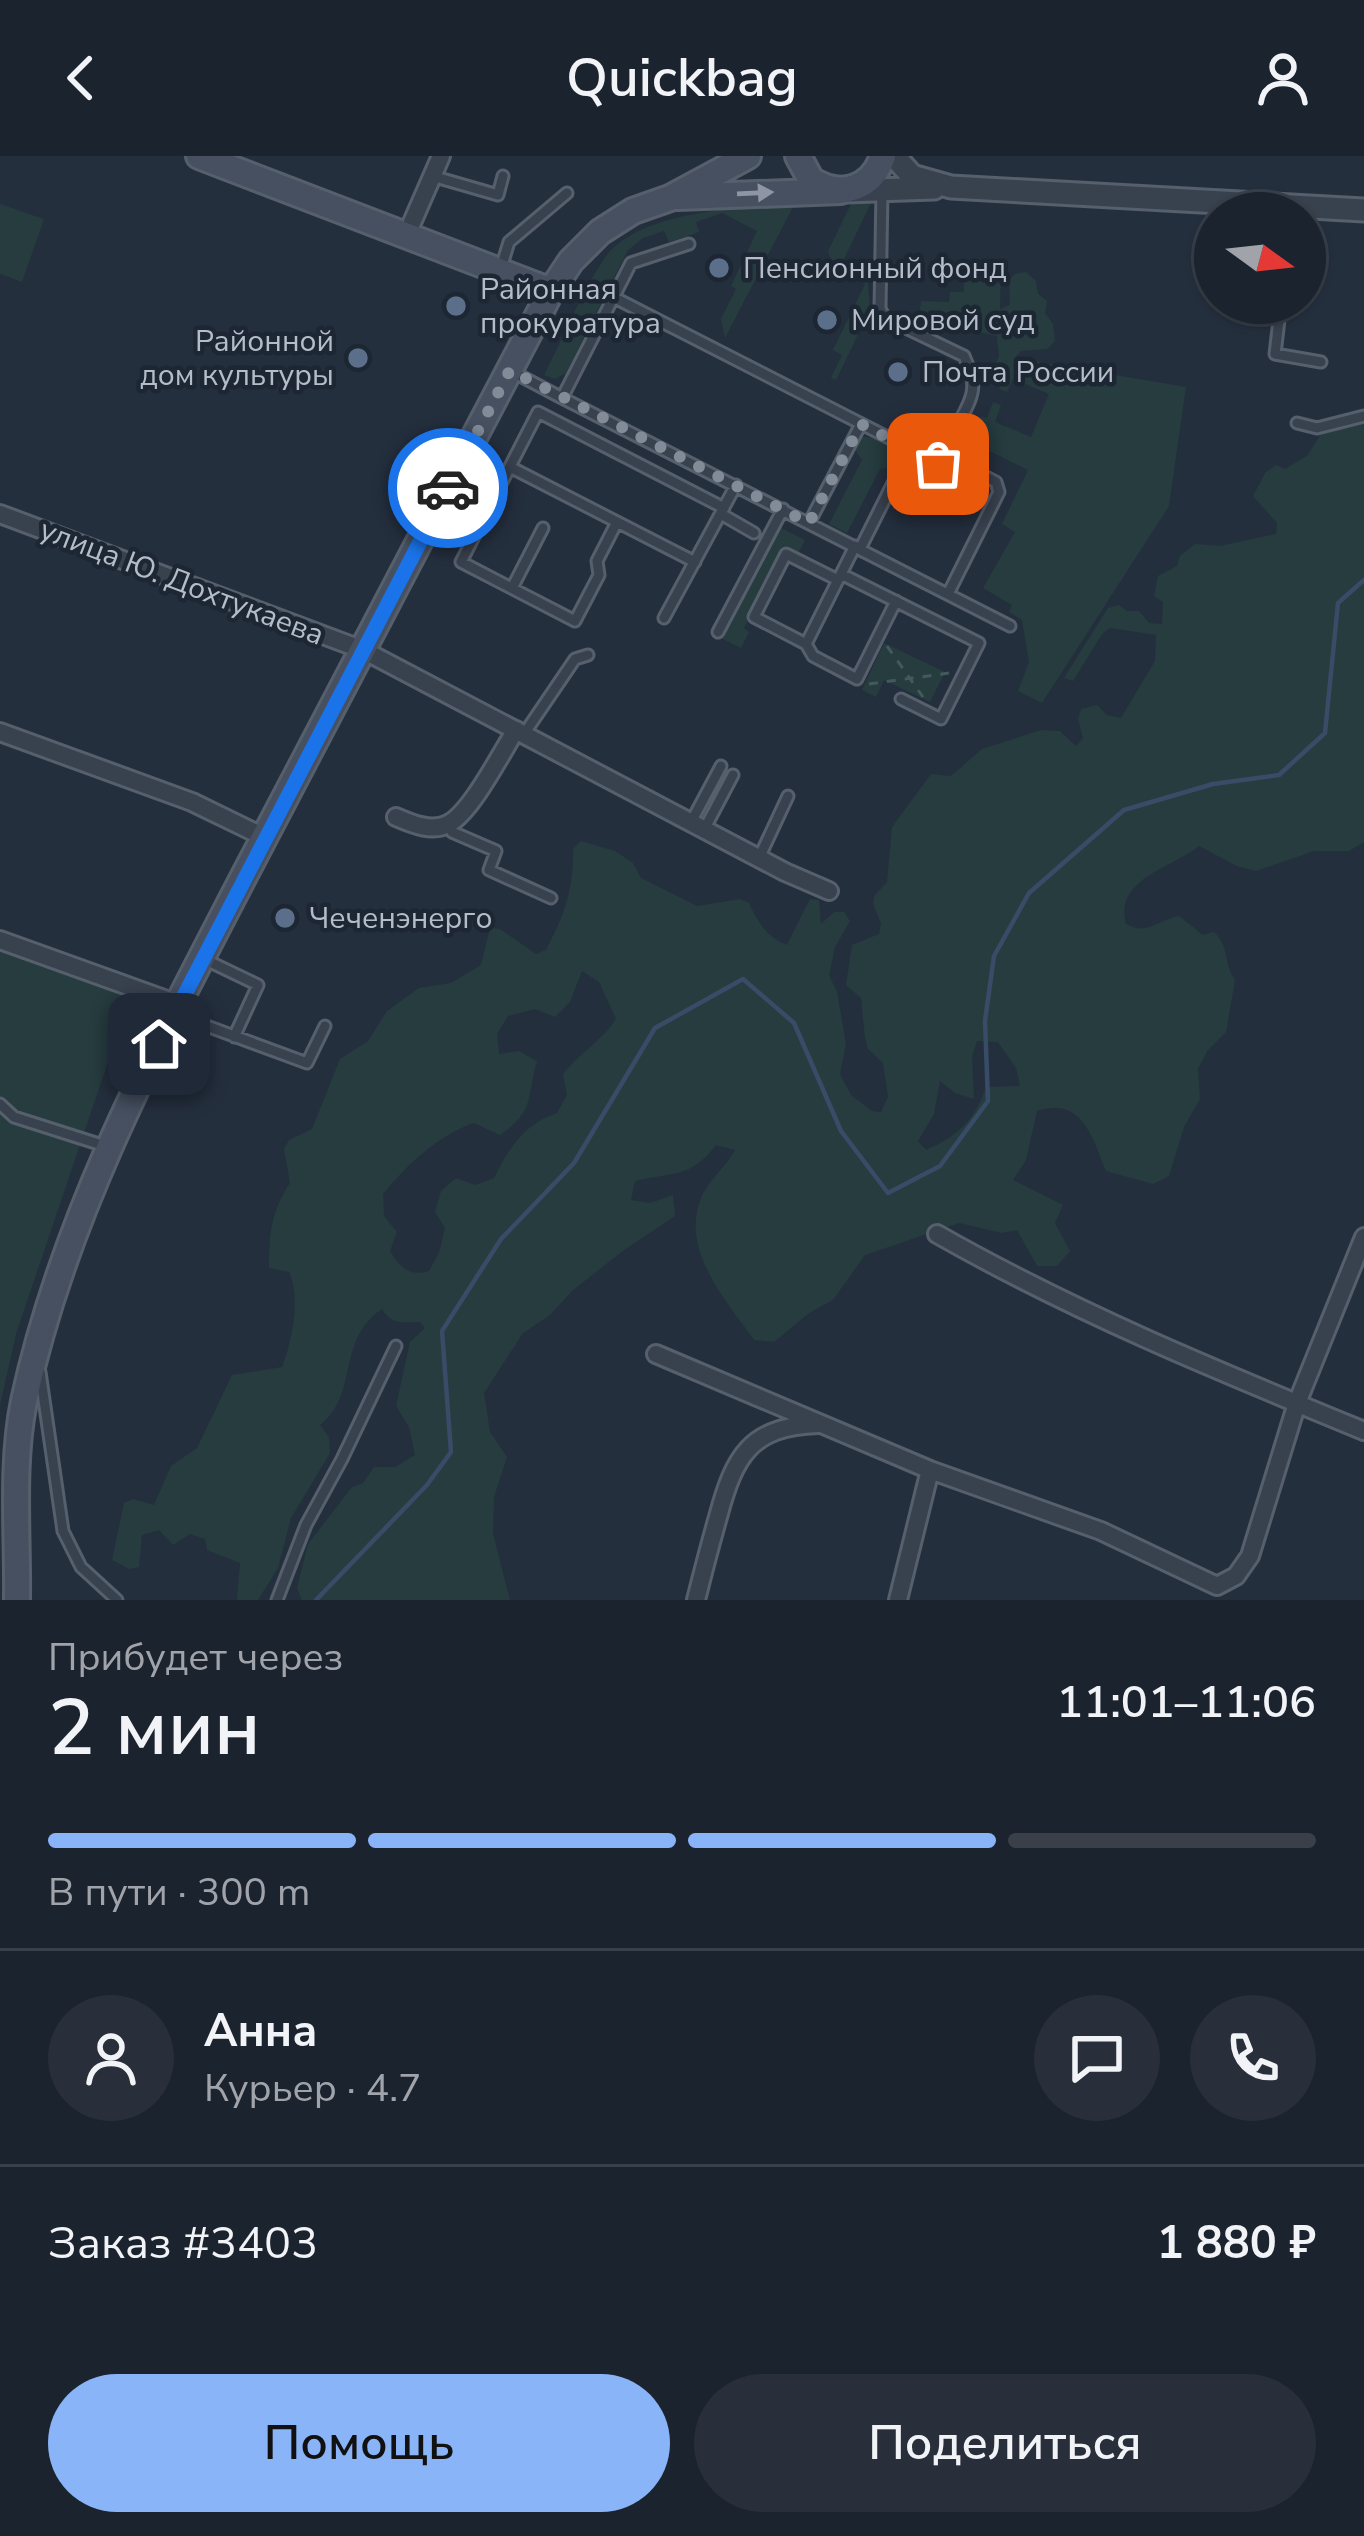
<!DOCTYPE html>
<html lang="ru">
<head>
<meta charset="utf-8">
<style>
	:root { --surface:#1b232e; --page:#282f3a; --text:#f1f3f6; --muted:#a0a4aa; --line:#39404a; --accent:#8ab4f8 }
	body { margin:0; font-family:"Nunito Sans",sans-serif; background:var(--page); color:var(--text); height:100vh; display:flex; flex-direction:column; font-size:45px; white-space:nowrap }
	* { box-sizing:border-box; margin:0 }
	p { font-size:39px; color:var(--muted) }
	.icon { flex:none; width:66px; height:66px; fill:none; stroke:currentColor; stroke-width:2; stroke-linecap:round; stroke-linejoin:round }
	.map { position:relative; height:1444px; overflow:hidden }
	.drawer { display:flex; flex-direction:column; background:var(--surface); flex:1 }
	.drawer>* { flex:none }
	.needle { width:78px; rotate:105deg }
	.tools { position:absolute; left:1194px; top:36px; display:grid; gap:24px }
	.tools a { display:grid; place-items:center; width:132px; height:132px; border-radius:50%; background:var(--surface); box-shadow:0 3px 9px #0004,0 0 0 3px var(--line); font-size:60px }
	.pin { position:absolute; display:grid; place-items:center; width:102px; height:102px; color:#fff; margin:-51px; border-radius:24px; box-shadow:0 6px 18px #0006 }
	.courier { position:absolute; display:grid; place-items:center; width:120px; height:120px; margin:-60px; border:9px solid #1a73e8; border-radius:50%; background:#fff; color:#222; box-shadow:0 3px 15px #0007 }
	.headline em { font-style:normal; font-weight:600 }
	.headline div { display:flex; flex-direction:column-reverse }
	.headline { display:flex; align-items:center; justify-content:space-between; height:204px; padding:0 48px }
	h1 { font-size:78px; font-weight:600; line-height:90px }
	.bar { display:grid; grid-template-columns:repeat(4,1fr); gap:18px 12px; align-content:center; height:144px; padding:0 48px }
	.bar i { height:15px; border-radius:9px; background:var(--line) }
	.bar .active { background:var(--accent) }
	.bar p { grid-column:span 4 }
	.line { display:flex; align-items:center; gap:30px; padding:0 48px; border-top:3px solid var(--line) }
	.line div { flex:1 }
	.round { display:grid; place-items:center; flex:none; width:126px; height:126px; border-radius:63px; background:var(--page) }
	.primary-button { display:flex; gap:24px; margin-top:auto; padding:24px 48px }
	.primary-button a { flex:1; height:138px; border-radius:72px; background:var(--accent); color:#111; font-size:48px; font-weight:600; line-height:138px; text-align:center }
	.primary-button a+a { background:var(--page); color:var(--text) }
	header { display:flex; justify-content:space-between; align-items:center; height:156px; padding:0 48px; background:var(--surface); font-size:54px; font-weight:600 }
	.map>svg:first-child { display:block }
	.green { fill:#263c3f; fill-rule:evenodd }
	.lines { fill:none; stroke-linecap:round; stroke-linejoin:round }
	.stream { stroke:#394c67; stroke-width:4.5 }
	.service-casing { stroke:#565f6c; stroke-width:15 }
	.minor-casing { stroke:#565f6c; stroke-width:22 }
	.tertiary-casing { stroke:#565f6c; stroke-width:27 }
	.secondary-casing { stroke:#565f6c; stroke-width:30 }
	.path { stroke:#44595c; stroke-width:3; stroke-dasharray:9 9; stroke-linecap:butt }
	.service { stroke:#38414e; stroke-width:9 }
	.minor { stroke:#38414e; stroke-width:16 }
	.tertiary { stroke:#38414e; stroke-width:21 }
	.secondary { stroke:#465061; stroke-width:24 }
	.oneway { fill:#8e96a5 }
	.done { stroke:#828b98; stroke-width:12; stroke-dasharray:0 21.6 }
	.route { stroke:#1a73e8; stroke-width:15 }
	.service-dot { fill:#5c6f8a; stroke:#1d2633; stroke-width:4.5 }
	.labels { text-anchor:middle; stroke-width:9; stroke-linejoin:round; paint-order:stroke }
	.poi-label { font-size:30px; fill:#b4bcc9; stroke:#1d2633; text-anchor:start }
	.street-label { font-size:30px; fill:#b4bcc9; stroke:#1d2633 }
</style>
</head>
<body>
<header><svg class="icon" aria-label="back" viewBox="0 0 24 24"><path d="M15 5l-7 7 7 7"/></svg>Quickbag<svg class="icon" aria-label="person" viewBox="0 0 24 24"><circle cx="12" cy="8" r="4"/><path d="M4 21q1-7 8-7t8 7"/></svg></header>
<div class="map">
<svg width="1364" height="1444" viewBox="0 0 1364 1444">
	<rect width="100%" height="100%" fill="#242f3e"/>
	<!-- green -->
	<path class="green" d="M871,47l-27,56 23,12 3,39 -34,70 -5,-2 11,-23 -9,-5 32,-66 -31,-16 -6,-17 23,-47z
		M0,48l44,15 -22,63 -22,-8z
		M794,49l-69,133 -4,-19 15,-30 -5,-3 26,-55 -35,-18 -26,9 3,10 -30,10 -5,-11 -21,7 -15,12 -62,123 -11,6 -11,-4c20,-38 36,-81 60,-116 33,-48 136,-52 190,-54z
		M1001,110l-1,43 10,-4 -1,-25 6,-6 11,-2 10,9 2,13 9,7 -2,12 8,11 2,17 -8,8 -26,2 -6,7 171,29 -17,119 -127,197 -24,-12 11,-29 -7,-42 -13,-8 3,-7 -29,-17 32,-56 -13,-8 26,-54 -53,-26 6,-28 6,2 6,-16 8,3 -6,17 36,15 18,-43 -36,-15 -6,13 -8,-3 5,-14 -11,-5 6,-14 -2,-20 -78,-17 2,-18 28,1 1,-10h14v-12h13v-13z
		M1354,263h10v423l-15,9h-35l-58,20 -19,-5 -38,-20c-26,22 -85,32 -73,78 22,12 31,-4 53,-8l24,19 11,-3c16,15 9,31 21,48l-9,52 -18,18 -10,19 2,30 -16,28 -15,49 -16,8 -47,-13c-14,-34 -24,-75 -69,-60l-11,49 -13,20 50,25 -8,18 15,28 -13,15h-20l-20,-36 -15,3 -43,-10 -94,32 -32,45 -24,13 -35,29 -20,-2c-26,-37 -71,-86 -55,-136 7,-23 25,-34 36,-54l-19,-5c-26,34 -44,27 -81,36l-4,19 19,3 23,-8 2,21 -51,34 -52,41 -22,24 -27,18 -39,60 6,39 17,25 -13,40 -1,37 17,66h-208l-5,-12 11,-44 44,-57 11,-4 11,-16h21l20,-12 -6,-28 -13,-21 14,-64 15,-14 -5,-6c-16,1 -30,2 -38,-13 -47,32 -22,85 -62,116l9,12 1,16 -39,65 -13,50 -20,32h-21l3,-37 -33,-13 -2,-11 -15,-5 -17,11 -14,-15 -17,5 -3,32 -10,2 -17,-9 12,-57 9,-4 21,6 17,-39 26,-18 35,-73 50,-8c10,-25 19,-70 7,-95l-20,-4c0,-33 2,-57 21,-85l-6,-34 5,-9 23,-11 28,-70 28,-18 19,-30 32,-23 32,-5 30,-18 9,-37 10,1 36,25 10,-4c18,-34 28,-62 27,-101l8,-8 34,10 18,12 8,15 56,28 43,-7 9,4c9,20 18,34 38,42l23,-46 9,1 2,24 13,-12h10l6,9 -15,26 -6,28 8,17 9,52 -6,30 11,21 21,16 9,1 7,-15 -5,-34 -15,-14 -3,-11 -4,-40 -15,-13 6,-40 27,-11 2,-11 -8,-19 1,-8 13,-14 5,-55 39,-53 20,2 31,-27 59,-19 19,1 16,15 7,-8 -5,-19 3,-10 16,-4 10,10 14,3 34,-57 1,-26 -46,-7 -8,6 -29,47 -9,-3 44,-70 11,-3 8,6h12l10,12 13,1 1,-22 -9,-6 4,-20 19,-10 3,-10 15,-12 25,2 56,-12 1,-11 -24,-27 12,-23 11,-8 9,4 22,-13 14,-22zM582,815l17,11 17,37c-14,22 -37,34 -53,55l4,21 -10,18c-33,11 -48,35 -63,65l-19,7 -19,-7 -15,13 -6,21 10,16 -6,25 -10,18c-20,6 -29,-4 -39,-20l7,-19 -13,-16 -1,-22c25,-30 54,-58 91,-71l26,12c36,-25 26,-37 37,-74l-18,-10 -20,3 -2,-20 11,-18 27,-7 20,8 15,-15zM977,885l21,1 18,26 4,18 -34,1c-11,33 -28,49 -60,63l-8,-9 16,-27 6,-33 15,12 19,6 -2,-43z
		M860,281c12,-2 34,9 38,20l-5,10 -13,2 -33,64 -18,-9 33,-64 -7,-10z
		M779,371l26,13 -6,12 -15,-6 -40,82 5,4 -8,16 -20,-10z
		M884,487l61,29 -15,30 -46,-22 -8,17 -14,-7z
		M0,790l132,45 -116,343 -16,71z"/>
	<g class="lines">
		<!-- stream -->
		<path class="stream" d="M316,1444l111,-115 24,-33 -9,-121 59,-92 73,-76 81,-135 88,-49 51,44 47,108 47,62 52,-27 48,-65 -3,-80 9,-65 35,-63 95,-83 89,-26 66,-9 46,-42 13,-130 26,-23"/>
		<!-- service casing -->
		<g class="service-casing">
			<path id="service" d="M432,20l66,19 5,-19
				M882,34l-2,119 5,9 79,38c5,12 11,23 8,37 -4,23 -35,49 -10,70 10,8 23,13 34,19l3,10 -51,102
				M689,88l-58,19 -69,135 448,228
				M501,112l8,-26 58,-49
				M613,141l325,166 21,-2
				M1281,147l-6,51 46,8
				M513,216l49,26
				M1297,267l20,5 47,-12
				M510,311l185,95
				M721,358l33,19
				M617,366l-20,39 2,14 -24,46 -114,-59 77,-150 186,96
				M809,367l52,-99
				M860,393l50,-100
				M841,418l138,69 -38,76 -40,-20
				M838,424l-52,-26 -32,63 52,27 7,12 44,23 39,-78
				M512,432l31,-60
				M664,462l72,-133
				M718,476l65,-123
				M806,488l49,-98
				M524,578l51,-75 13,-4
				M691,666l30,-56
				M449,668l3,8 44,19 -7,19 62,28
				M705,672l28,-53
				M759,702l29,-62
				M206,804l52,25 -24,52
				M177,859l130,48 18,-37
				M0,948l14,13 91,29
				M40,1216l23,159 18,36 36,33
				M277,1444l29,-75 36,-66 54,-113"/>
		</g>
		<!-- minor casing -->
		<g class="minor-casing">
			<path id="minor" d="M407,78l34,-78
				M0,358l363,136 422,222 44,19
				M0,576l192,70 72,35
				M396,661c16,7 37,16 54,6 23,-14 51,-70 66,-93
				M0,784l178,64
				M937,1078c137,78 281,137 427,197
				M656,1198l274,116 171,61 116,55 19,-10 14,-20 47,-153 67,-166
				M696,1444c7,-28 14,-55 22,-83 16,-60 32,-91 100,-93
				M898,1444l32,-130"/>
		</g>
		<!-- tertiary casing -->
		<g class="tertiary-casing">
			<path id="tertiary" d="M894,0l18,20 39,11 413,23
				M846,35l88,-3"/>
		</g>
		<!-- secondary casing -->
		<g class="secondary-casing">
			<path id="secondary" d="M199,0l352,135
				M798,0l13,24c30,19 61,9 72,-24
				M678,41l162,-6
				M17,1444c1,-65 -6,-135 7,-199 40,-186 133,-357 220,-525 101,-195 205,-390 307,-585l20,-30 29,-29 33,-21 37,-13 78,-42"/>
		</g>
		<!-- path -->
		<path class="path" d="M887,490l36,51
			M869,528l80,-11"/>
		<!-- service -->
		<use href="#service" class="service"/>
		<!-- minor -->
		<use href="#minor" class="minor"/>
		<!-- tertiary -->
		<use href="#tertiary" class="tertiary"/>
		<!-- secondary -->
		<use href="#secondary" class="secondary"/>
	</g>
	<!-- one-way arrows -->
	<defs><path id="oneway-solid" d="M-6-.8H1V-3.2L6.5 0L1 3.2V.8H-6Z" transform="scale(3)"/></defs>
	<use class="oneway" href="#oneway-solid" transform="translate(755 37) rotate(-3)"/>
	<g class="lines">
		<!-- done -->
		<path class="done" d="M448,332l62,-118 299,153 52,-99 77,40"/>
		<!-- route -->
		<path class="route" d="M159,888l289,-556"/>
	</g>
	<!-- markers -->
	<g class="service-dot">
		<circle cx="719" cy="112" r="12"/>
		<circle cx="456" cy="150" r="12"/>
		<circle cx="827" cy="164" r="12"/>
		<circle cx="358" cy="202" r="12"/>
		<circle cx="898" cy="216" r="12"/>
		<circle cx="285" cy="762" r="12"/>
	</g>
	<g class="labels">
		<!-- poi labels -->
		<g class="poi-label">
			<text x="743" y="122">Пенсионный фонд</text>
			<text x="480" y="143">Районная<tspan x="480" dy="34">прокуратура</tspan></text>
			<text x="851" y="174">Мировой суд</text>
			<text x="334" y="195" text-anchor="end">Районной<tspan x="334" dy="34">дом культуры</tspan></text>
			<text x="922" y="226">Почта России</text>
			<text x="309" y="772">Чеченэнерго</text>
		</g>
		<!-- street labels -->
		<g class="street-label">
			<text transform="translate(182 426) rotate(21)" y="10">улица Ю. Дохтукаева</text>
		</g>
	</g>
</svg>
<div class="tools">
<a><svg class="needle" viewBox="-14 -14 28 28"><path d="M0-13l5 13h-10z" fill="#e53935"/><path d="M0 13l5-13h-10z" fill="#a0a4aa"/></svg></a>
</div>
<div class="pin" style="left:938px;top:308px;background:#ea580c"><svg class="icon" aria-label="bag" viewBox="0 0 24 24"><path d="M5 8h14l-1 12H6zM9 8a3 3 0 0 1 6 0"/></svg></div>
<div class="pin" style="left:159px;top:888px;background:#1f2937"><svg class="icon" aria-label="home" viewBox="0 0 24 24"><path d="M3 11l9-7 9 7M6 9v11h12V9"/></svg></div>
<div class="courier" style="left:448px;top:332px"><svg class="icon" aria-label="car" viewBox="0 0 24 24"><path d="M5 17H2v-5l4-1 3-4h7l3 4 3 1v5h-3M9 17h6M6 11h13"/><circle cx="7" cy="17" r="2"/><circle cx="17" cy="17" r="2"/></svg></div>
</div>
<section class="drawer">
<div class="headline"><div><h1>2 мин</h1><p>Прибудет через</p></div><em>11:01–11:06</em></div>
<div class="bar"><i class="active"></i><i class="active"></i><i class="active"></i><i></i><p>В пути · 300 m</p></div>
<div class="line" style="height:216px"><a class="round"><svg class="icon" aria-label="person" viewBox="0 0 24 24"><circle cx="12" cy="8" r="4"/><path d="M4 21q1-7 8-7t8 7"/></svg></a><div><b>Анна</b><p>Курьер · 4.7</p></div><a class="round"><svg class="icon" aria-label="chat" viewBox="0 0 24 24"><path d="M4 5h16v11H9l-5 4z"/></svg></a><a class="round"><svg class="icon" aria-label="phone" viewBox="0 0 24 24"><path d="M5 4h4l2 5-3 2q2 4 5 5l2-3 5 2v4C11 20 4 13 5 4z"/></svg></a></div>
<div class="line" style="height:156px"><div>Заказ #3403</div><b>1 880 ₽</b></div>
<div class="primary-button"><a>Помощь</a><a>Поделиться</a></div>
</section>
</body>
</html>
